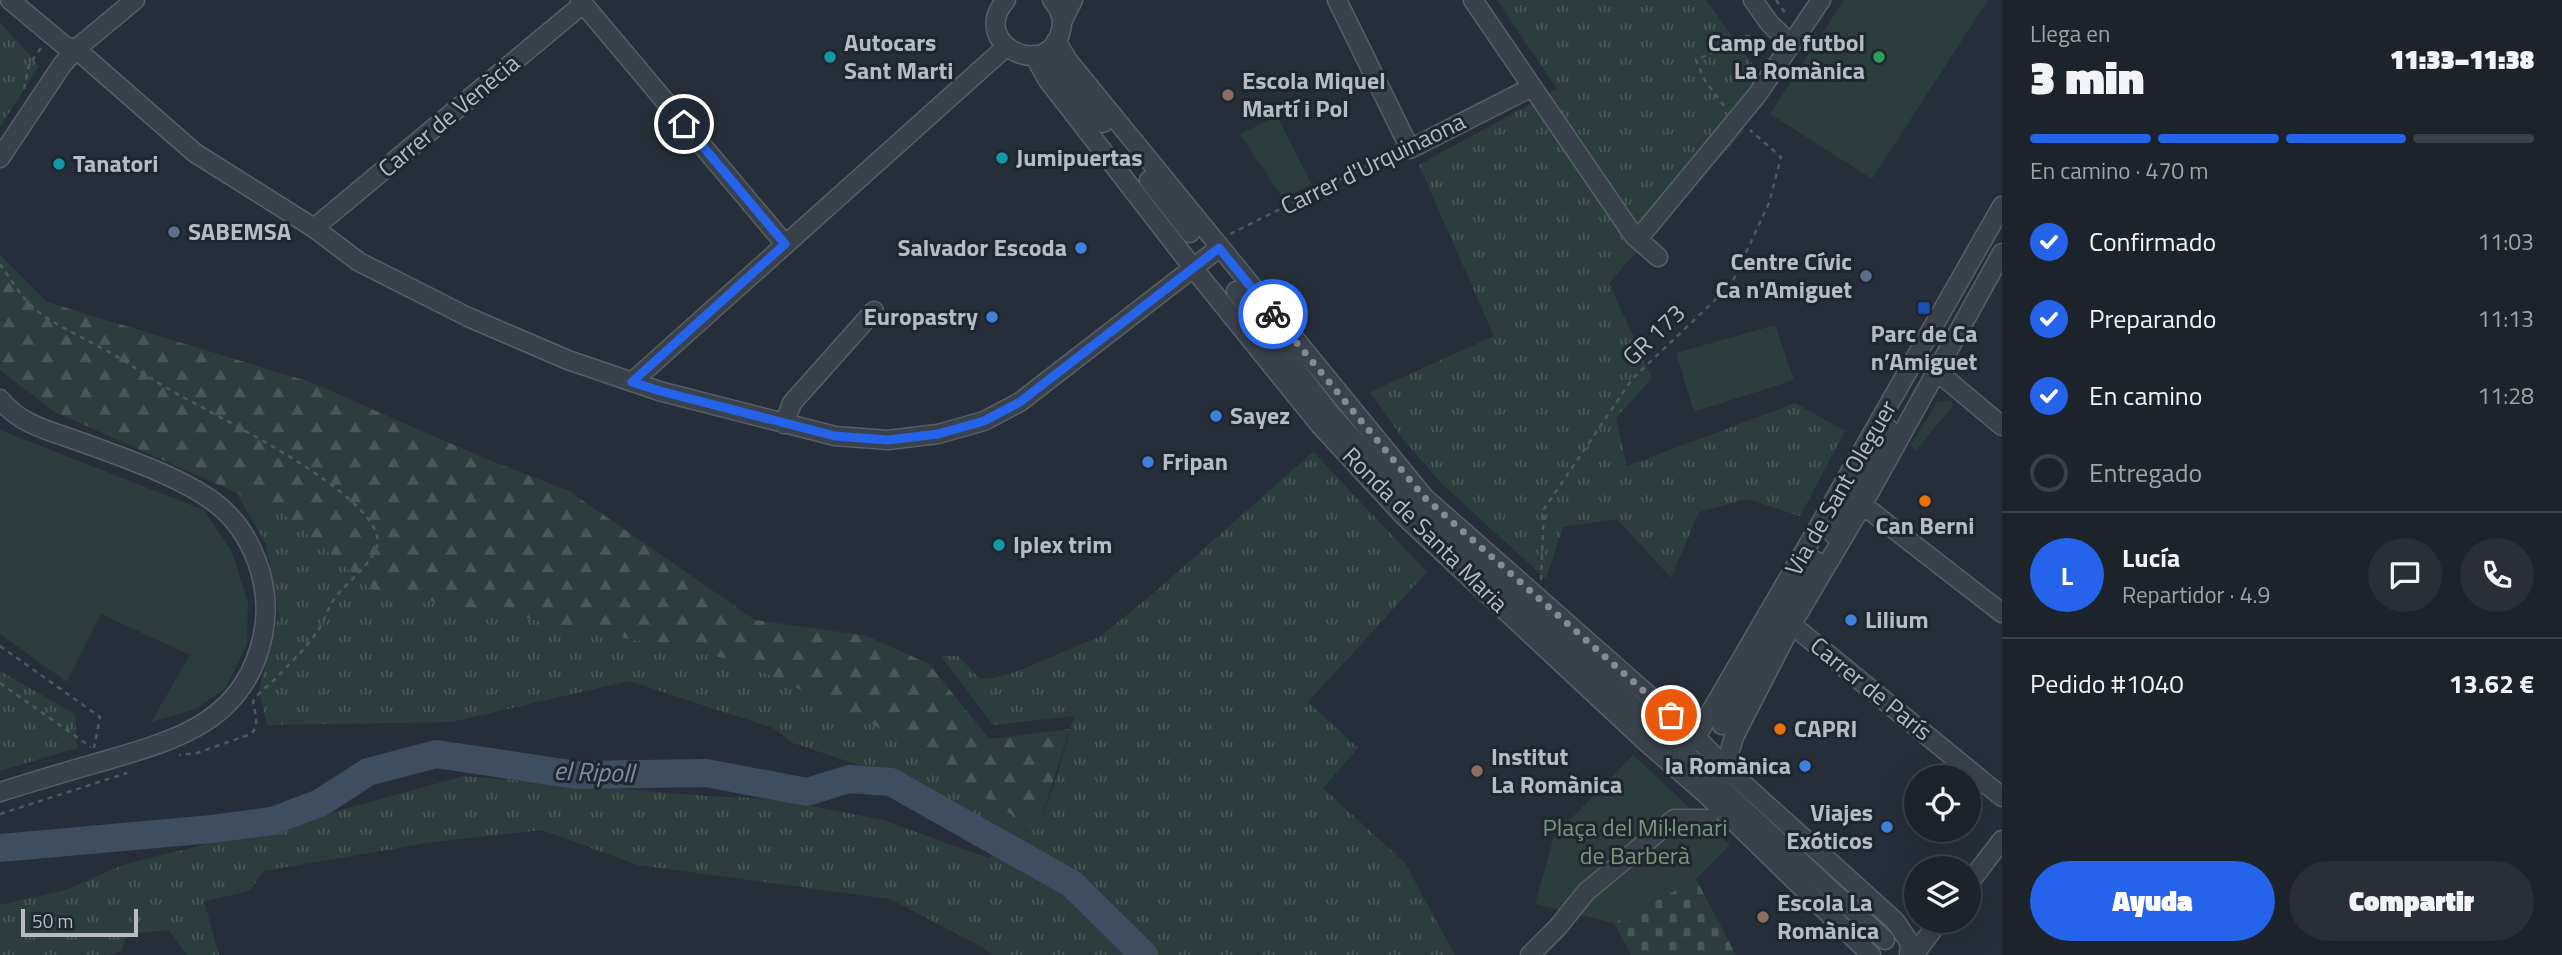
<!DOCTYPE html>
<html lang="es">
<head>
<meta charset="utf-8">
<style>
	:root { --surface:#1c232b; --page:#292f37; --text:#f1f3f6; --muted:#a0a4a9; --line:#3a4047; --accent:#2563eb }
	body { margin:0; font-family:"Titillium Web",sans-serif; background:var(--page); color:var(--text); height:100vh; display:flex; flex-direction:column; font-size:26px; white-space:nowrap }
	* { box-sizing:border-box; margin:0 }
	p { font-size:23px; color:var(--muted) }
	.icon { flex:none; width:38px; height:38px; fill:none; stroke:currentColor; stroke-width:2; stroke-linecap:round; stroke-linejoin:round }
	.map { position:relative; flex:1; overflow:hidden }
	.details { display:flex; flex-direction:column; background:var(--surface); width:560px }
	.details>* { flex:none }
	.buttons { position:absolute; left:1904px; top:765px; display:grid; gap:14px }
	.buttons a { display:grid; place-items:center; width:77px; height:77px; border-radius:50%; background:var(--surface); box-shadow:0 7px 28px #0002,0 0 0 2px var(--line); font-size:35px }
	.scale { position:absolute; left:21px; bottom:18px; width:117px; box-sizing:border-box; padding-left:7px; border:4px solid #b5bcc5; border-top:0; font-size:19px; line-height:24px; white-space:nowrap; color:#b5bcc5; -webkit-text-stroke:5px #1e262e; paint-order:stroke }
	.pin { position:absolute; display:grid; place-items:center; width:60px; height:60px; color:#fff; margin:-30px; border:4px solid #fff; border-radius:50%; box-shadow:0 2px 7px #0007 }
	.courier { position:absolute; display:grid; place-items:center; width:70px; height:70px; margin:-35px; border:5px solid #2563eb; border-radius:50%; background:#fff; color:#222; box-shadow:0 2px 9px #0007 }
	.head em { font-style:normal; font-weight:800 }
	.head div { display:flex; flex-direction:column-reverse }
	.head { display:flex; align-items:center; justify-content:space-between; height:119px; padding:0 28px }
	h1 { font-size:46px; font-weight:800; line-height:52px }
	.bar { display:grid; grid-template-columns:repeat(4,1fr); gap:10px 7px; align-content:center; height:84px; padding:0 28px }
	.bar i { height:9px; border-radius:5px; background:var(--line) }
	.bar .current { background:var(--accent) }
	.bar p { grid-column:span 4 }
	.line { display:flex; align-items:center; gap:18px; padding:0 28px; border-top:2px solid var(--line) }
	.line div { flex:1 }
	.round { display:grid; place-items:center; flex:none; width:74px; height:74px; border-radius:37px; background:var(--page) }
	ol { padding:0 28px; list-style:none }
	li { display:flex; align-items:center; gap:21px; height:77px }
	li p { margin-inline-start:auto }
	li .icon { padding:7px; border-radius:50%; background:var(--accent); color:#fff; stroke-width:4 }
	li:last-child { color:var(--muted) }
	li i { width:38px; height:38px; border:4px solid var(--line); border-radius:50% }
	.button { display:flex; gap:14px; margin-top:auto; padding:14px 28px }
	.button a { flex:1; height:80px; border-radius:42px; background:var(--accent); color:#fff; font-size:28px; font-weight:800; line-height:80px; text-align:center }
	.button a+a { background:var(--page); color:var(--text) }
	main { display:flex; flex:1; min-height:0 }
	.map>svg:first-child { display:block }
	.grass { fill:url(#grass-tufts) }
	.forest { fill:url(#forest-firs) }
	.cemetery { fill:url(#cemetery-stones) }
	.green { fill:#2b3d3c }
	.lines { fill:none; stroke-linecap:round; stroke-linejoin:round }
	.river { stroke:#3d4e60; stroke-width:28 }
	.minor-casing { stroke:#575f68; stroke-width:21 }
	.path { stroke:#495a5b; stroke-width:2.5; stroke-dasharray:5 5; stroke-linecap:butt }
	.minor { stroke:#39414a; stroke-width:18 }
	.done { stroke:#838b94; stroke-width:7; stroke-dasharray:0 12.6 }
	.route { stroke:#2563eb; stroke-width:9 }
	.culture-dot { fill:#0f9aa8; stroke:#1e262e; stroke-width:2.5 }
	.leisure-dot { fill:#2e9e5b; stroke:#1e262e; stroke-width:2.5 }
	.education-dot { fill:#8d6e63; stroke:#1e262e; stroke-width:2.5 }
	.service-dot { fill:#5c6f8a; stroke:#1e262e; stroke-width:2.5 }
	.shop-dot { fill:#3f7fe0; stroke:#1e262e; stroke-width:2.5 }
	.transit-dot { fill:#1a4fb4; stroke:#1e262e; stroke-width:2.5 }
	.food-dot { fill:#e8710a; stroke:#1e262e; stroke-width:2.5 }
	.labels { text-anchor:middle; stroke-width:6; stroke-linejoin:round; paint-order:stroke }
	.poi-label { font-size:24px; font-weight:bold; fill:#b5bcc5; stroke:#1e262e; text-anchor:start }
	.street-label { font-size:24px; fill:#b5bcc5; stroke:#1e262e }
	.park-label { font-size:24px; fill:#76987c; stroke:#1e262e }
	.water-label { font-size:26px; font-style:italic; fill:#798ea5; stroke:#1e262e }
</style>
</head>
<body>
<main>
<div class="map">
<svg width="2002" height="955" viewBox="0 0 2002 955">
	<defs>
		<pattern id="grass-tufts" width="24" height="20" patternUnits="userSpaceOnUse" patternTransform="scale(1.75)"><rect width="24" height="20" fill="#2b3d3c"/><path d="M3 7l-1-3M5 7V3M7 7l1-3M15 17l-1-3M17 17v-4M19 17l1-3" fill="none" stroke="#485757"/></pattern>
		<pattern id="forest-firs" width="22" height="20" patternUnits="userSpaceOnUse" patternTransform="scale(1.75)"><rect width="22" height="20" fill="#2b3d3c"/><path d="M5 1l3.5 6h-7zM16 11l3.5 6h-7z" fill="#485757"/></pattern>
		<pattern id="cemetery-stones" width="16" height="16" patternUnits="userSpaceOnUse" patternTransform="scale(1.75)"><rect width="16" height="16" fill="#2b3d3c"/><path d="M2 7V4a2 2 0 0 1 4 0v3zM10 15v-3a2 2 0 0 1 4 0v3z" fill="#485757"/></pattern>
	</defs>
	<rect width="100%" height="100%" fill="#262f39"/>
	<!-- grass -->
	<path class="grass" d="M1497,0h209l52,72 -16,61 -133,150 43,95 -36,40 11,48 168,-63 50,28 -45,85 -53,-17 -48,13 -28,66 -54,-59 -54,8 -17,52 -105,-96 -38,-44 -33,-47 124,-56 -75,-171 138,-76z
		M0,22l39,44 -39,61z
		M1313,452l114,120 -119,130 50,46 -35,40 82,75 50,92h-463l-8,-7 -94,-49 -252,-34 -96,-35 -108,12 -170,29 -14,20 -46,10 15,54h-32l-19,-25 -41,4 -6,17 -13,4h-108v-50l66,-15 57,-25 207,-52 134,-37 242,20 70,3 107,21 105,38 25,-14 -124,-69 -96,-32 -20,-15 -144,-47 -177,41 -185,3 -8,-35 20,-75 -13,-71 -30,-52 48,22 90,77 157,28 212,43 132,64 162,104 19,-51 18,-63 -81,9 -52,-69h17l22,23 14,-1 27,-8 80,-34 55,-45z
		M0,671l75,43 2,34 -77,23z"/>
	<!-- forest -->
	<path class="forest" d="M0,255l47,47 263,80 174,76 85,33 186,129 112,16 62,28 60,75 81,-10 -33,102 -162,-105 -132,-64 -212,-43 -157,-28 -90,-77 -229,-102 -55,-42z"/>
	<!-- cemetery -->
	<path class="cemetery" d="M1696,879l40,76h-105l-17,-32z"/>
	<!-- green -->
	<path class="green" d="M1844,0h144l-116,179 -102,-65z
		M1277,116l35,69 -29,13 -43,-64z
		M1775,325l19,55 -100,32 -18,-59z
		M1951,400l2,6 -37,44 -6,-4 27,-44z
		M0,430l204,80 28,42 16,51 -1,41 -22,45 -30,20 -44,13 39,-67 -89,-41 -34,68 -67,-48z
		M1633,755l97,90 -34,34 -82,44 -79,-19 19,-68z"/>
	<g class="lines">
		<!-- river -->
		<path class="river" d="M0,848l212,-19 60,-8 48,-18 48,-31 68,-18 141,21 129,-2 101,19 42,-13 42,3 181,102 72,71"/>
		<!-- minor casing -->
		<g class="minor-casing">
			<path id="minor" d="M10,0l55,46 11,3 119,104 119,75 45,34 109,55 100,43 91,31 176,45 53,4 50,-6 46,-13 36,-19 199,-154
				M580,0l205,244
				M1006,0c-39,44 43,83 55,30 3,-11 -1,-21 -9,-30
				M1337,0l73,149 122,-62
				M1473,0l161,236 24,21
				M1753,0l17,24 21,20
				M1062,22l11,-22
				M1056,41l13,21 355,435 272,240 29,30 170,154 15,22 -1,12
				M1047,51l12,19 44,53
				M1034,55l13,24 147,190 125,155 85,92 241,225 62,54 164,160
				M0,158l62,-93 14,-16 59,-49
				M1149,180l41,53
				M314,228l269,-224
				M1638,239l119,-144 64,-95
				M1236,291l92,120 83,94 264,239
				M1928,364l74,62
				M632,382l374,-335
				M0,399c19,25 50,32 78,42 41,15 101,35 136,61 39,29 59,85 49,133 -18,89 -91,106 -166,128 -32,9 -65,19 -97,29
				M784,424l8,-21 82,-92
				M1855,499l147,114
				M1833,534l56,-105
				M1785,619l217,178
				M1722,725l59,-109 35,-55
				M1686,754l25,24
				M1673,765l23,-28 144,-247 162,-284
				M1722,789l163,151
				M1707,795l16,-21 11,-37 58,-113 71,-120 139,-251
				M1969,883l33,-43
				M1530,955l28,-28 28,-35 88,-73h34
				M1914,955l26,-35"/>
		</g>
		<!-- path -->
		<path class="path" d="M1776,0l10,14
			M24,89l5,-24 12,-17
			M1724,106l-19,-25 -9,-21 27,-12 20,-13 18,4
			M1230,234l163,-81
			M0,264c13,18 25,40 44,52 19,13 40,22 61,34 23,12 44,28 67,41 37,22 217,107 205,155 -5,17 -29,36 -40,49 -9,11 -12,26 -20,37 -12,17 -28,33 -43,48 -7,7 -17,13 -21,22 2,12 7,23 -2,32l-54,19 -18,2
			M1541,580l3,-71 89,-131 98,-93 38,-82 12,-46 -31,-27
			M0,646l100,71 -6,31
			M0,683l91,64
			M0,814l127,-41"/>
		<!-- minor -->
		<use href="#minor" class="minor"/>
	</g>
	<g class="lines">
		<!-- done -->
		<path class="done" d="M1273,314l151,183 247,218"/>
		<!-- route -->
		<path class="route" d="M684,124l101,120 -153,138 28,9 175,45 53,4 50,-6 46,-13 36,-19 199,-154 54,66"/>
	</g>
	<!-- markers -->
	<g class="culture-dot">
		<circle cx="830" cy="57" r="7"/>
		<circle cx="1002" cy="158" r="7"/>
		<circle cx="59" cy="164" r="7"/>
		<circle cx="999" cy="545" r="7"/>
	</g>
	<circle class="leisure-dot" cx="1879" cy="57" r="7"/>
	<g class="education-dot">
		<circle cx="1228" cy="95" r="7"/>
		<circle cx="1477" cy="771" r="7"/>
		<circle cx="1763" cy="917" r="7"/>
	</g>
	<g class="service-dot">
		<circle cx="174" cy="232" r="7"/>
		<circle cx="1866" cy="276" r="7"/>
	</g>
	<g class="shop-dot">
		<circle cx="1081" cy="248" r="7"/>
		<circle cx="992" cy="317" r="7"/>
		<circle cx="1216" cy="416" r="7"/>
		<circle cx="1148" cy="462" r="7"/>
		<circle cx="1851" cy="620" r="7"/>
		<circle cx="1805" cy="766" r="7"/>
		<circle cx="1887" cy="827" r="7"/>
	</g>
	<rect class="transit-dot" x="1917" y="301" width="14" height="14" rx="3.5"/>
	<g class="food-dot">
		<circle cx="1925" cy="501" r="7"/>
		<circle cx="1780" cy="729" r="7"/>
	</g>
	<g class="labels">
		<!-- poi labels -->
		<g class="poi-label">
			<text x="844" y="51">Autocars<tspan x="844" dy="28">Sant Marti</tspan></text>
			<text x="1865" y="51" text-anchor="end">Camp de futbol<tspan x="1865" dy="28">La Romànica</tspan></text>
			<text x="1242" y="89">Escola Miquel<tspan x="1242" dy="28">Martí i Pol</tspan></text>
			<text x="1016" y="166">Jumipuertas</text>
			<text x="73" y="172">Tanatori</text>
			<text x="188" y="240">SABEMSA</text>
			<text x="1067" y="256" text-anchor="end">Salvador Escoda</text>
			<text x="1852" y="270" text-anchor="end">Centre Cívic<tspan x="1852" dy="28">Ca n'Amiguet</tspan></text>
			<text x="978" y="325" text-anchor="end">Europastry</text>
			<text x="1924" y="342" text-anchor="middle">Parc de Ca<tspan x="1924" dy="28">n’Amiguet</tspan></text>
			<text x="1230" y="424">Sayez</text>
			<text x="1162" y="470">Fripan</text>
			<text x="1925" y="534" text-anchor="middle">Can Berni</text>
			<text x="1013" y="553">Iplex trim</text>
			<text x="1865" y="628">Lilium</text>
			<text x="1794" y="737">CAPRI</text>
			<text x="1491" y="765">Institut<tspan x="1491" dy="28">La Romànica</tspan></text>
			<text x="1791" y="774" text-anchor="end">la Romànica</text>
			<text x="1873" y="821" text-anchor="end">Viajes<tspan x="1873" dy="28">Exóticos</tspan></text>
			<text x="1777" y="911">Escola La<tspan x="1777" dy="28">Romànica</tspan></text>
		</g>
		<!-- street labels -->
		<g class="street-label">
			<text transform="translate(449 116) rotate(-40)" y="8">Carrer de Venècia</text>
			<text transform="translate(1373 164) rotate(-26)" y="8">Carrer d'Urquinaona</text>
			<text transform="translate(1654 335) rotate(-44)" y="8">GR 173</text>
			<text transform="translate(1841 488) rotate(-60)" y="8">Via de Sant Oleguer</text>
			<text transform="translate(1425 530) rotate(45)" y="8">Ronda de Santa Maria</text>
			<text transform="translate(1871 689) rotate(39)" y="8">Carrer de París</text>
		</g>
		<!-- park labels -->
		<g class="park-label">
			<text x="1635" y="836">Plaça del Mil·lenari<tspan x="1635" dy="28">de Barberà</tspan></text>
		</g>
		<!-- water labels -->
		<g class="water-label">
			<text transform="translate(594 772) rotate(2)" y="9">el Ripoll</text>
		</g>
	</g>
</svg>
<div class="buttons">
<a><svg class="icon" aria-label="locate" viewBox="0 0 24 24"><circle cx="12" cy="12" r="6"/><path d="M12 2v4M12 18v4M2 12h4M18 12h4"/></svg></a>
<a><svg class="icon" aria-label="layers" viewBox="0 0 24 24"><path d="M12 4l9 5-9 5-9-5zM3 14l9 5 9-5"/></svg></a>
</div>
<div class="scale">50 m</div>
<div class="pin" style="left:1671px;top:715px;background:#ea580c"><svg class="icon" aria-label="bag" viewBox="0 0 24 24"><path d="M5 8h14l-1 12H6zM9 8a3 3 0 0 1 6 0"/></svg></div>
<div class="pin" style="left:684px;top:124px;background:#1f2937"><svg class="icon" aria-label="home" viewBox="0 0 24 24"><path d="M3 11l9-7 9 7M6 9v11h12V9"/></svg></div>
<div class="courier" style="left:1273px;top:314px"><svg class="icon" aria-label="bike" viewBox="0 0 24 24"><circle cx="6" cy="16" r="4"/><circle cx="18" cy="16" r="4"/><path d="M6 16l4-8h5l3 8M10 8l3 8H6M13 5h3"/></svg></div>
</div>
<section class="details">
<div class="head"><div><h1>3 min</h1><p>Llega en</p></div><em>11:33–11:38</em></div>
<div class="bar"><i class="current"></i><i class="current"></i><i class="current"></i><i></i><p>En camino · 470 m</p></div>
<ol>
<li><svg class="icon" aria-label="check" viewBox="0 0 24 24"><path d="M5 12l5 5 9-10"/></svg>Confirmado<p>11:03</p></li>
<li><svg class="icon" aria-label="check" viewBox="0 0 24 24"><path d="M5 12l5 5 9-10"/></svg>Preparando<p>11:13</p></li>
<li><svg class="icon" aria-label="check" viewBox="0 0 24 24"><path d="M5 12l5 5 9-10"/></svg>En camino<p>11:28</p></li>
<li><i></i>Entregado</li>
</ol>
<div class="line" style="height:126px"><b class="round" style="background:var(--accent);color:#fff">L</b><div><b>Lucía</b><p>Repartidor · 4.9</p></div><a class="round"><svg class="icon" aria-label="chat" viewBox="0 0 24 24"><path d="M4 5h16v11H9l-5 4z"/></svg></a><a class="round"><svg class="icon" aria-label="phone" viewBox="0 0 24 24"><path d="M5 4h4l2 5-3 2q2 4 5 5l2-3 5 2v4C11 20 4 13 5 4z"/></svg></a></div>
<div class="line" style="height:91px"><div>Pedido #1040</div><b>13.62 €</b></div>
<div class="button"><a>Ayuda</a><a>Compartir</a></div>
</section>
</main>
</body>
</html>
